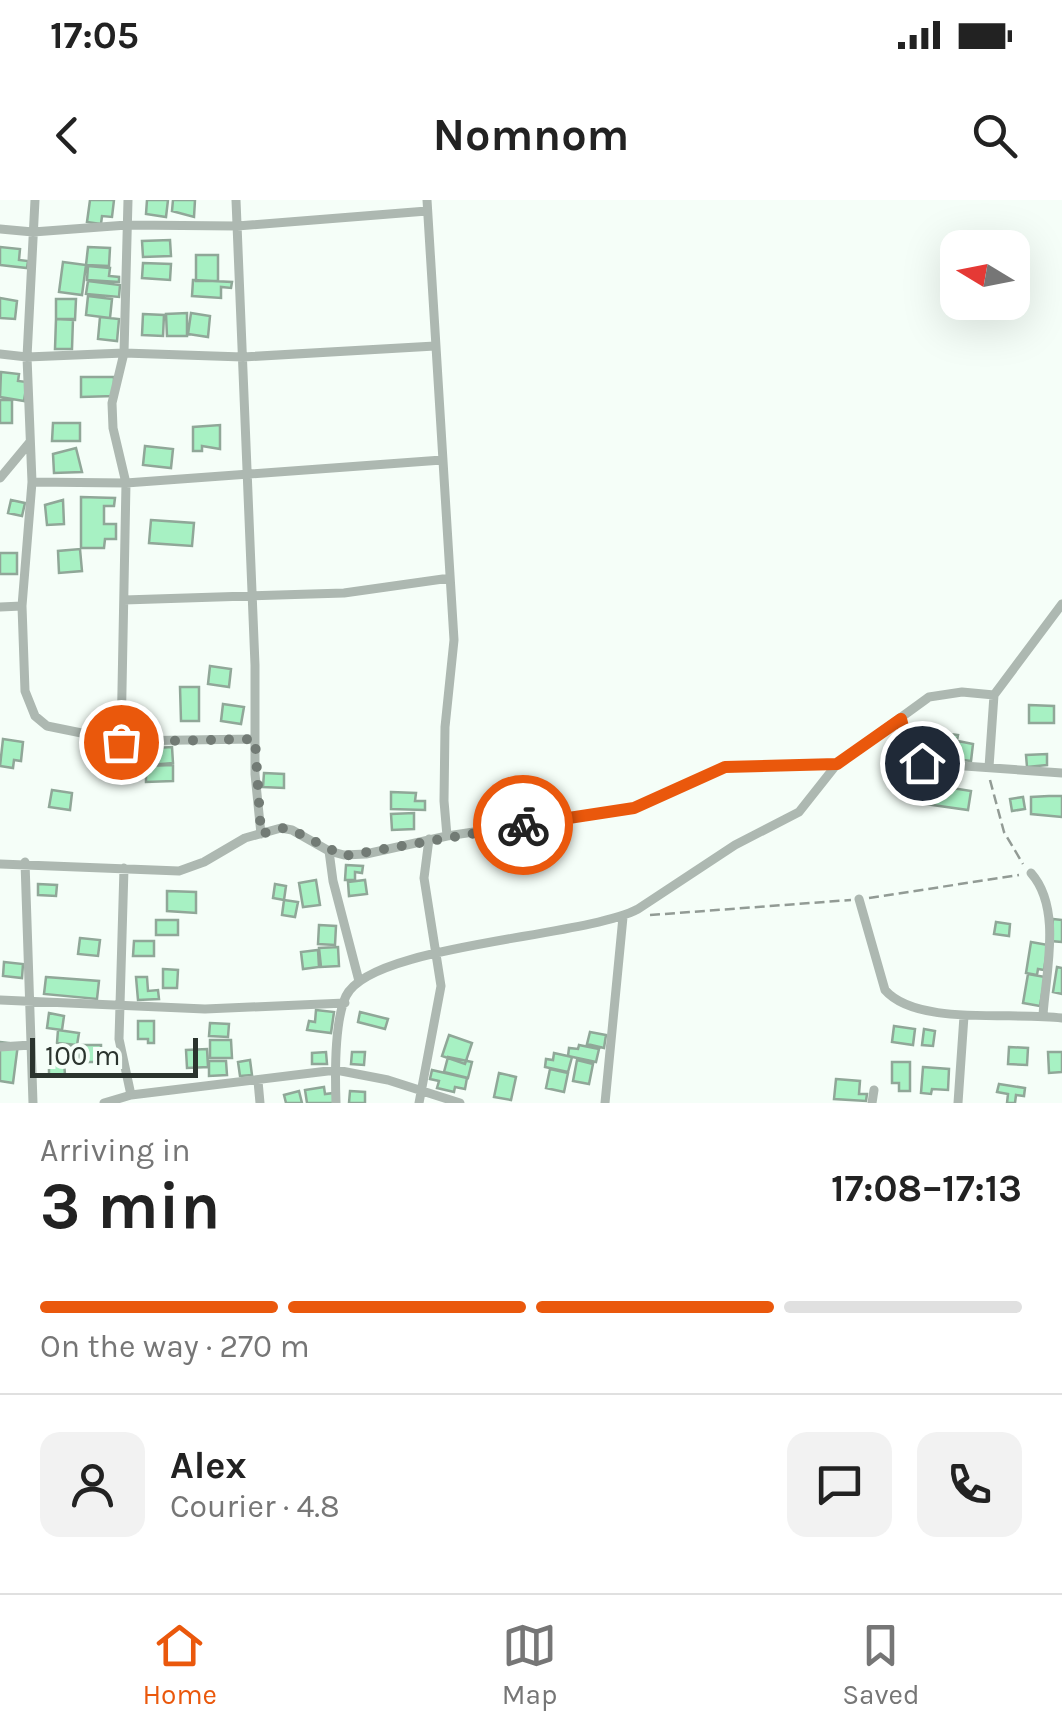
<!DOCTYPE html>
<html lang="en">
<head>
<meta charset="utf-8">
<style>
	:root { --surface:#fff; --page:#f2f2f2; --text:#222; --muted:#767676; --line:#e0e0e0; --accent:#ea580c }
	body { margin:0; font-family:Karla,sans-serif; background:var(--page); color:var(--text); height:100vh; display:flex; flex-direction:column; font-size:38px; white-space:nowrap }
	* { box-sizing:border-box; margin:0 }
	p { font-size:32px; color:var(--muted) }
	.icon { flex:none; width:55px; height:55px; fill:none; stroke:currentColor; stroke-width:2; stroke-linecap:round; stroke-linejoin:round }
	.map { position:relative; height:903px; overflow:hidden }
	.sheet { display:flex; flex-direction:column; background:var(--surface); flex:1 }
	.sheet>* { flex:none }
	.needle { width:65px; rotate:280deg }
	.controls { position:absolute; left:940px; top:30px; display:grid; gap:20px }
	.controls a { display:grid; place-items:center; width:90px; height:90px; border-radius:20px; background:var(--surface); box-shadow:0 10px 40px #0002; font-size:50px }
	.scale { position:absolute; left:30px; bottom:25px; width:168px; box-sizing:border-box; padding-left:10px; border:5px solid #2b342e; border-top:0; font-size:28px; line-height:35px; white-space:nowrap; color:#2b342e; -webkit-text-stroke:8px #f5fef8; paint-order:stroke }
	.pin { position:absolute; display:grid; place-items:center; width:85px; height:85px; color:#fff; margin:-42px; border:5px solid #fff; border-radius:50%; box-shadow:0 2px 10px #0007 }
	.courier { position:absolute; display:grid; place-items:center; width:100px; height:100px; margin:-50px; border:8px solid #ea580c; border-radius:50%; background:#fff; color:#222; box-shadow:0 2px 12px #0007 }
	.head em { font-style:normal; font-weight:700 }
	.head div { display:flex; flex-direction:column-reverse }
	.head { display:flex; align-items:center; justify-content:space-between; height:170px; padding:0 40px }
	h1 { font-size:65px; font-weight:700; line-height:75px }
	.bar { display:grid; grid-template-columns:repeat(4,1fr); gap:15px 10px; align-content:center; height:120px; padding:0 40px }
	.bar i { height:12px; border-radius:8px; background:var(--line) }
	.bar .on { background:var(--accent) }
	.bar p { grid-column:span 4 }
	.line { display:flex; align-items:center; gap:25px; padding:0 40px; border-top:2px solid var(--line) }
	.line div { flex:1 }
	.round { display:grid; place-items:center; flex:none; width:105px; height:105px; border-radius:20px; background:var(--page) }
	.status { display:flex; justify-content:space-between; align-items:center; height:70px; padding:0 50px; background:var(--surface); direction:ltr }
	.status svg { height:28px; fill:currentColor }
	header { display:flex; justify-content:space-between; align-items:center; height:130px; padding:0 40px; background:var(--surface); font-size:45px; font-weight:700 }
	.tabs { display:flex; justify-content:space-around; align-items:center; height:140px; border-top:2px solid var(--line); background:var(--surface); font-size:28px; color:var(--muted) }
	.tabs a { display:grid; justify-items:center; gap:5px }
	.tabs .on { color:var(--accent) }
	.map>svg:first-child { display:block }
	.building { fill:#a7f1c3; stroke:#90a798; stroke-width:2.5 }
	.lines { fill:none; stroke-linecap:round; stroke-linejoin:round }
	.path { stroke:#929b95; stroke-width:2.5; stroke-dasharray:10 5; stroke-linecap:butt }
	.street { stroke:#adb8b1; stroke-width:9 }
	.done { stroke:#727b75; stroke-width:10; stroke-dasharray:0 18 }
	.route { stroke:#ea580c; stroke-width:12 }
</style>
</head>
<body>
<div class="status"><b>17:05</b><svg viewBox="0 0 49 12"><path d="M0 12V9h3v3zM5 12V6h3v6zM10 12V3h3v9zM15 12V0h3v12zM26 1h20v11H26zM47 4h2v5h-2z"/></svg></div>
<header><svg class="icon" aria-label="back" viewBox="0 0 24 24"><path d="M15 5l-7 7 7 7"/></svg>Nomnom<svg class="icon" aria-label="search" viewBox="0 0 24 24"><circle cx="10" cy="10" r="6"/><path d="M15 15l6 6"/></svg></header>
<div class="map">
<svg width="1062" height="903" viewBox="0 0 1062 903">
	<rect width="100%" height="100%" fill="#f5fef8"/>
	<!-- building -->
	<path class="building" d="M90,0h24l-2,17 -10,-1 -1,8 -14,-2z
		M147,0h21l-2,17 -20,-3z
		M173,0h22l-1,17 -22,-6z
		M170,40l1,16 -28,1 -1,-16z
		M0,47l20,2 -1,11 9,1 -1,7 -27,-3z
		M88,47l22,1 -1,18 -23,-1z
		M196,55h22v26h-22z
		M63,62l23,3 -4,30 -23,-3z
		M143,63l28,1 -1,16 -28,-2z
		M88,66l22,2 -1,8 10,1v5l-32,-2z
		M193,80l39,2 -1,6 -10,-1v11l-29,-2z
		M88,81l32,4 -1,12 -33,-3z
		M88,96l24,3 -2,19 -24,-3z
		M0,98l17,3 -2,18 -15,-1z
		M56,99h20l-1,21 -19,-1z
		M187,113v23h-20l-1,-22z
		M191,113l19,3 -2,21 -20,-3z
		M143,114l21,1 -1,21 -21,-1z
		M100,117l19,2 -2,22 -19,-2z
		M56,119h17l-1,30h-17z
		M1,172l18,2 -1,7 9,1 -3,19 -24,-4z
		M81,177h33v19l-33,1z
		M0,200h12v23h-12z
		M53,223h27v18h-28z
		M220,225v24l-18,-3v5h-9v-24z
		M145,246l28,3 -2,19 -28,-3z
		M76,248l6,24 -28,1 -1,-19z
		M81,297l34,1 -1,8h-10v18h12v15h-11l-1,9h-23z
		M11,300l14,3 -3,13 -14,-3z
		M63,300l1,24 -17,1 -2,-20z
		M151,320l43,3 -2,23 -43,-3z
		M80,349l2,22 -23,2 -1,-22z
		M0,353h17v21h-17z
		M210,466l21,3 -2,18 -21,-3z
		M180,487h19v34h-18z
		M223,504l21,3 -3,17 -20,-3z
		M1029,505l25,1v17h-25z
		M923,528l18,3 -5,23 -6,-1 1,-4 -11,-3z
		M943,533l15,2 -4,21 -15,-3z
		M3,539l20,3 -2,19 -7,-1 -1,8 -13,-2z
		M958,541l15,3 -2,17 -16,-2z
		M172,547l1,16 -23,2 -1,-7 -11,1v-10z
		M1047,554v11l-20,2 -1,-12z
		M173,565v16l-27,1v-16z
		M264,573l20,1v14l-21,-1z
		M921,583l50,8 -3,19 -50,-7z
		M52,590l20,3 -2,17 -21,-3z
		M391,592l25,1 -1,8h10v9l-34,-1z
		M1049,596h13v21l-31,-3v-17z
		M1023,597l2,12 -13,2 -2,-12z
		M414,613v16l-22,1 -1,-16z
		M346,665l17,1 -1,7 -7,-1v8h-10z
		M316,680l4,25 -17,2 -4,-24z
		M365,680l2,14 -18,2 -1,-14z
		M38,684l19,1 -1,11 -18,-1z
		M275,684l11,2 -2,14 -11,-2z
		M167,691l29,1v21l-29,-2z
		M284,700l14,2 -3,15 -13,-2z
		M1053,719l9,1v22l-11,-1z
		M156,720h22v15h-22z
		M996,722l14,2 -1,12 -15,-2z
		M319,725l17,1 -1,19 -17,-1z
		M80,738l20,2 -2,16 -20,-2z
		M134,741h20v15h-21z
		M1031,742l17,3 -4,25 -6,-1 -1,6 -11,-2z
		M338,747l1,19 -18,1 -2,-19z
		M318,750l1,17 -16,2 -2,-17z
		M4,762l19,2 -1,14 -19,-2z
		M1057,767l5,1v26l-9,-2z
		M163,769l15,1 -1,18h-14z
		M1028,774l17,3 -5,29 -17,-3z
		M46,777l53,4 -2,18 -53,-5z
		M136,777h11l1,14 10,-1 1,9 -21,1z
		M316,810l18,2 -3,21 -24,-3 2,-9 6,1z
		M360,812l28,7 -3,10 -27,-7z
		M49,813l15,3 -2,14 -15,-2z
		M138,821h16v22h-6v-4h-10z
		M210,823l19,1 -1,13 -19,-1z
		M894,826l21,3 -2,16 -21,-3z
		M924,829l11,2 -2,15 -11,-1z
		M58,830l21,3 -2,12 -20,-2z
		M590,832l16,3 -2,13 -17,-4z
		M449,835l23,8 -7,21 -23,-8z
		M210,840h21l1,18h-22z
		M0,842l18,2 -5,39 -13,-2z
		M82,845h19v9h8v8h-27z
		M579,845l20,4 -3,13 -28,-6 1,-8 9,1z
		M69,846l11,1 -1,14 -12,-2z
		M1009,847l19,1 -1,17 -19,-1z
		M207,849l1,18 -21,1 -1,-18z
		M326,852l1,12h-15v-11z
		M352,852h13l-1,13 -13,-1z
		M1048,852h14v20l-13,1z
		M554,853l18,4 -4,15 -23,-5 1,-8 7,1z
		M448,857l24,5 -4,16 -24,-6z
		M250,860l2,15 -12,1 -2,-14z
		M577,860l16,4 -4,20 -16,-3z
		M64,861l1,14h-16v-13z
		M209,861h17l1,14 -18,1z
		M892,862h18v29h-11v-8h-7z
		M923,867l26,2 -1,21 -16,-1 -1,5 -10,-1z
		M550,869l18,4 -4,19 -18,-4z
		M432,870l35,8 -2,11 -10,-2 -1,5 -17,-4 2,-7 -9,-2z
		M499,873l17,4 -5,23 -17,-3z
		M836,879l24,2 -1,13h8l-1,7 -32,-2z
		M999,884l26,4 -1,8 -8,-1 -1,8h-8l1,-9 -11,-2z
		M324,887l1,7 9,-1 1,10h-28l-2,-13z
		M299,891l3,12h-16l-2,-8z
		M350,891l15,1v11h-16z"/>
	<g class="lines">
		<!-- path -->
		<path class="path" d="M990,580l14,52 19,32
			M869,698l150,-23
			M650,715l201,-15"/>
		<!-- street -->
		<path class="street" d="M35,0l-8,157 5,125 -10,124 3,85 10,25 12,10 74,15 134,-2
			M236,0l19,465v109l6,60
			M427,0l27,440 -9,87 -1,74 3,35
			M0,29l33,3 94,-7 110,1 190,-15
			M0,154l27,3 97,-4 119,4 192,-11
			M0,278l30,-36
			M32,282l94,1 316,-23
			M124,400l220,-7 106,-15
			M0,407l22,-1
			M901,519l9,36 12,8 140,10
			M121,541l5,-258 -13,-55 -1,-25 12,-50 4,-153
			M989,567l5,-72
			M329,651l4,30 26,100
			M25,662l8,241
			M0,664l179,7 25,-9 41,-24 36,-10 11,2 37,21 15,4 22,-1 81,-18 187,-28 91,-41 112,-3
			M124,668l-5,171 12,56
			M1031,673c31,35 15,98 12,142
			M859,699l26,91c32,37 131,21 177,28
			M0,800l205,9 140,-6
			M0,847l31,-2
			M258,881l2,22
			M104,903l27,-8 205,-25 52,10 72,23
			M336,903c-1,-29 -2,-81 10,-107 25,-52 237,-58 292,-87l97,-64 64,-33 38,-48 92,-67 33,-5 32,3 68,-91
			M419,903l22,-117 -17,-108 5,-39
			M605,903l18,-186
			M872,903l2,-13
			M958,903l6,-87"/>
	</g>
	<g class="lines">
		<!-- done -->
		<path class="done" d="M121,542l134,-3 6,95 20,-6 11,2 52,26 179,-31"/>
		<!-- route -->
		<path class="route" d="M523,625l111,-17 91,-41 112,-3 64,-45 9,36 12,8"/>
	</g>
</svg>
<div class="controls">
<a><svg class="needle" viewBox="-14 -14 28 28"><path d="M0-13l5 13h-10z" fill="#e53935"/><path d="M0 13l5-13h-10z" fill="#767676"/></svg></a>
</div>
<div class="scale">100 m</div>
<div class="pin" style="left:121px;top:542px;background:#ea580c"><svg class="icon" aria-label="bag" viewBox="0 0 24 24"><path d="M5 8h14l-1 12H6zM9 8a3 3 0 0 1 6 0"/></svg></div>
<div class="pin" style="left:922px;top:563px;background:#1f2937"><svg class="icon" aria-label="home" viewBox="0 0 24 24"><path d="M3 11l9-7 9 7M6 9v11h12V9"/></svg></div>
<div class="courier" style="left:523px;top:625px"><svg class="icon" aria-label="bike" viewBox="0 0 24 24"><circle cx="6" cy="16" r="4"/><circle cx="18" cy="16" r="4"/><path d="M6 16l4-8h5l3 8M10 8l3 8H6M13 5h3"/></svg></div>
</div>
<section class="sheet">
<div class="head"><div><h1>3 min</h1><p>Arriving in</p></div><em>17:08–17:13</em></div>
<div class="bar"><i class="on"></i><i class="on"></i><i class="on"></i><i></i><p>On the way · 270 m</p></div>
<div class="line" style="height:180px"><a class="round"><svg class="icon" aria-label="person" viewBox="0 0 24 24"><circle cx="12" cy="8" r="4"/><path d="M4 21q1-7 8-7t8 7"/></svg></a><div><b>Alex</b><p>Courier · 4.8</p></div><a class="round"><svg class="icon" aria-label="chat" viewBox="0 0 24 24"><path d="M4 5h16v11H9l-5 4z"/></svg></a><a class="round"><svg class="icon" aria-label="phone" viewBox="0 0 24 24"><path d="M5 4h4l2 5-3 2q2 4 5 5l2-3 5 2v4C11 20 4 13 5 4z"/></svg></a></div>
</section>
<nav class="tabs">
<a class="on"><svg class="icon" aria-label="home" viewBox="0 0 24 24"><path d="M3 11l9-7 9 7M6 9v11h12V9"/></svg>Home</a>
<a><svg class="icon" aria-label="map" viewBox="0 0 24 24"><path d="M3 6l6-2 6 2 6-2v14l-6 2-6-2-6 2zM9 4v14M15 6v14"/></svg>Map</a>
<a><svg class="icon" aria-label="saved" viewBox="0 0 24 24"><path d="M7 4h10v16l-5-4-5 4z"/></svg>Saved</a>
</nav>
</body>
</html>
